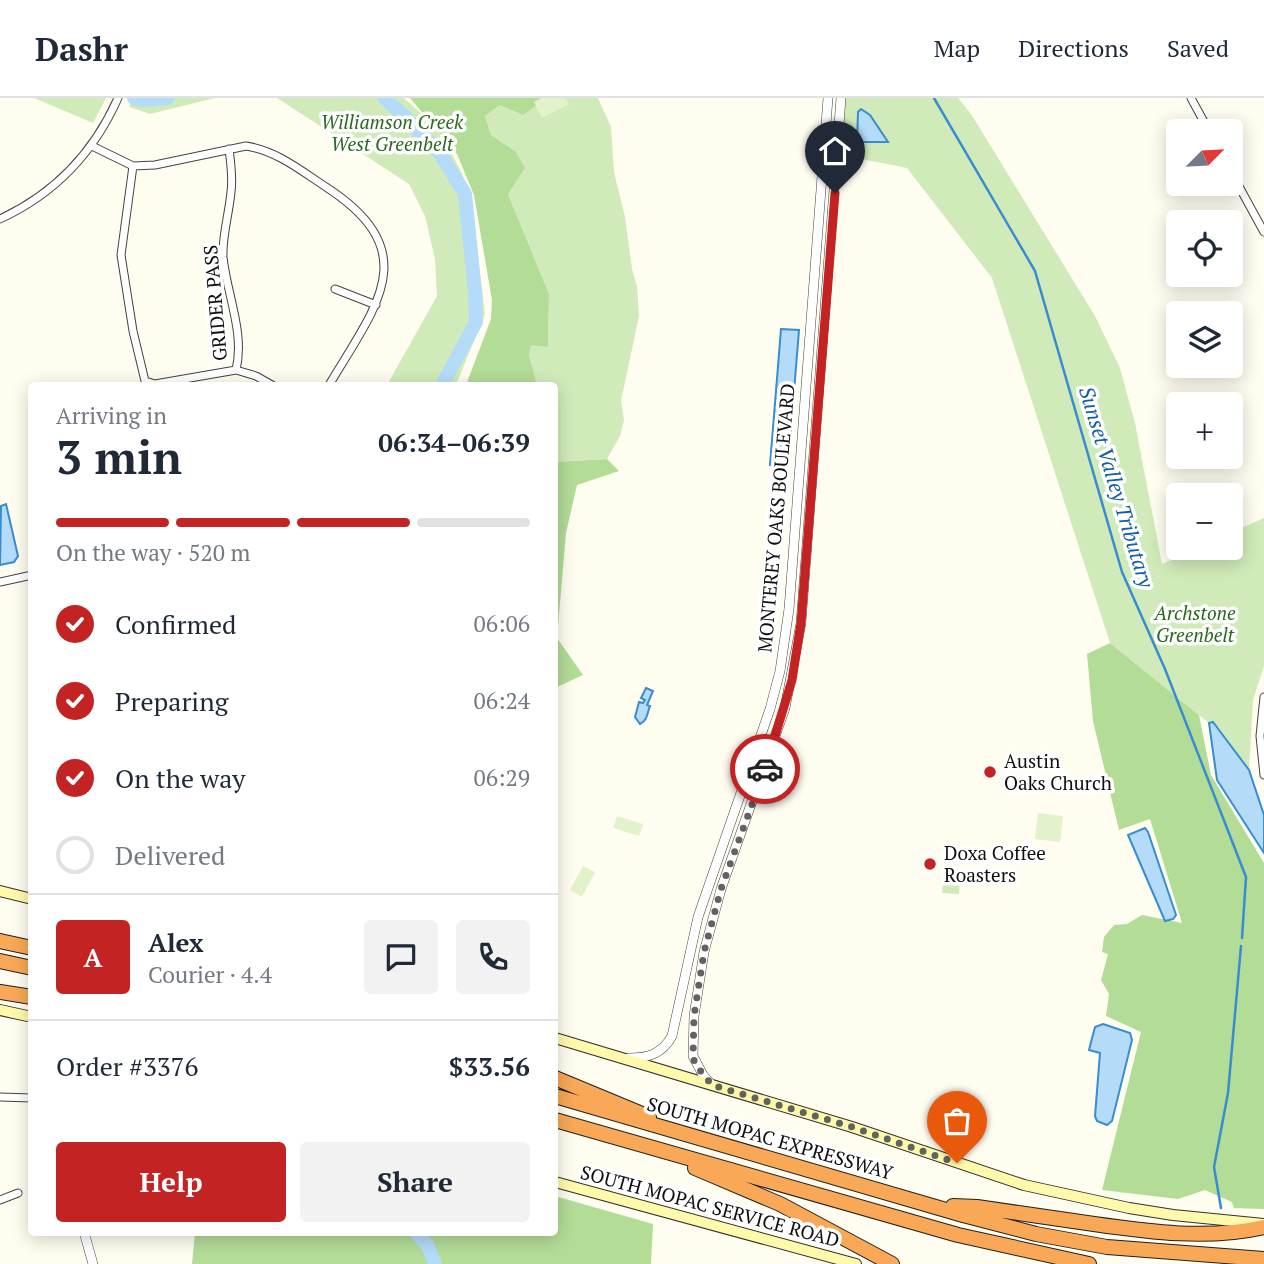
<!DOCTYPE html>
<html lang="en">
<head>
<meta charset="utf-8">
<style>
	:root { --surface:#fff; --page:#f2f2f3; --text:#1f2937; --muted:#747a83; --line:#e0e1e3; --accent:#c32322 }
	body { margin:0; font-family:"PT Serif",serif; background:var(--page); color:var(--text); height:100vh; display:flex; flex-direction:column; font-size:26px; white-space:nowrap }
	* { box-sizing:border-box; margin:0 }
	p { font-size:23px; color:var(--muted) }
	.icon { flex:none; width:38px; height:38px; fill:none; stroke:currentColor; stroke-width:2; stroke-linecap:round; stroke-linejoin:round }
	.map { position:relative; flex:1; overflow:hidden }
	.details { position:absolute; left:28px; top:284px; width:530px; height:854px; display:flex; flex-direction:column; background:var(--surface); border-radius:7px; box-shadow:0 4px 18px #0003 }
	.details>* { flex:none }
	.needle { width:46px; rotate:66deg }
	.fabs { position:absolute; left:1166px; top:21px; display:grid; gap:14px }
	.fabs a { display:grid; place-items:center; width:77px; height:77px; border-radius:7px; background:var(--surface); box-shadow:0 4px 18px #0003; font-size:35px }
	.pin { position:absolute; display:grid; place-items:center; width:60px; height:60px; color:#fff; margin:-72px -30px; border-radius:50% 50% 50% 0; rotate:-45deg; box-shadow:0 0 7px #0007 }
	.pin .icon { rotate:45deg }
	.courier { position:absolute; display:grid; place-items:center; width:70px; height:70px; margin:-35px; border:5px solid #c32322; border-radius:50%; background:#fff; color:#222; box-shadow:0 2px 9px #0007 }
	.summary em { font-style:normal; font-weight:600 }
	.summary div { display:flex; flex-direction:column-reverse }
	.summary { display:flex; align-items:center; justify-content:space-between; height:119px; padding:0 28px }
	h1 { font-size:46px; font-weight:600; line-height:52px }
	.bar { display:grid; grid-template-columns:repeat(4,1fr); gap:10px 7px; align-content:center; height:84px; padding:0 28px }
	.bar i { height:9px; border-radius:5px; background:var(--line) }
	.bar .active { background:var(--accent) }
	.bar p { grid-column:span 4 }
	.line { display:flex; align-items:center; gap:18px; padding:0 28px; border-top:2px solid var(--line) }
	.line div { flex:1 }
	.round { display:grid; place-items:center; flex:none; width:74px; height:74px; border-radius:7px; background:var(--page) }
	ol { padding:0 28px; list-style:none }
	li { display:flex; align-items:center; gap:21px; height:77px }
	li p { margin-inline-start:auto }
	li .icon { padding:7px; border-radius:50%; background:var(--accent); color:#fff; stroke-width:4 }
	li:last-child { color:var(--muted) }
	li i { width:38px; height:38px; border:4px solid var(--line); border-radius:50% }
	.cta { display:flex; gap:14px; margin-top:auto; padding:14px 28px }
	.cta a { flex:1; height:80px; border-radius:7px; background:var(--accent); color:#fff; font-size:28px; font-weight:600; line-height:80px; text-align:center }
	.cta a+a { background:var(--page); color:var(--text) }
	header { display:flex; align-items:center; gap:42px; box-sizing:border-box; height:98px; padding:0 35px; background:var(--surface); border-bottom:2px solid var(--line) }
	header strong { font-size:33px }
	nav { display:flex; gap:38px; margin-inline-start:auto; font-size:24px }
	.map>svg:first-child { display:block }
	.green { fill:#d0ebb9 }
	.forest { fill:#b3dc97 }
	.pitch { fill:#e2f2cb }
	.water { fill:#b4dbf8; stroke:#388cd1; stroke-width:2 }
	.lines { fill:none; stroke-linecap:round; stroke-linejoin:round }
	.stream { stroke:#388cd1; stroke-width:2.5 }
	.river { stroke:#b4dbf8; stroke-width:14 }
	.minor-casing { stroke:#424242; stroke-width:9 }
	.tertiary-casing { stroke:#424242; stroke-width:10 }
	.secondary-casing { stroke:#313131; stroke-width:12 }
	.motorway-casing { stroke:#202020; stroke-width:16 }
	.minor { stroke:#fff; stroke-width:7 }
	.tertiary { stroke:#fff; stroke-width:9 }
	.secondary { stroke:#fffaab; stroke-width:10 }
	.motorway { stroke:#f8a856; stroke-width:14 }
	.done { stroke:#63625e; stroke-width:7; stroke-dasharray:0 12.6 }
	.route { stroke:#c32322; stroke-width:9 }
	.poi-dot { fill:#c32322; stroke:#fff; stroke-width:2.5 }
	.labels { text-anchor:middle; stroke-width:7; stroke-linejoin:round; paint-order:stroke }
	.park-label { font-size:19px; font-style:italic; fill:#28691d; stroke:#fff }
	.street-label { font-size:19px; fill:#0f0f0f; stroke:#fff }
	.poi-label { font-size:19px; fill:#0f0f0f; stroke:#fff; text-anchor:start }
	.water-label { font-size:21px; font-style:italic; fill:#145ea5; stroke:#fff }
</style>
</head>
<body>
<header>
<strong>Dashr</strong>
<nav><a>Map</a><a>Directions</a><a>Saved</a></nav>
</header>
<div class="map">
<svg width="1264" height="1166" viewBox="0 0 1264 1166">
	<rect width="100%" height="100%" fill="#fffdf0"/>
	<!-- green -->
	<path class="green" d="M34,0h72l-13,25z
		M133,0h82l-65,16 -21,-7z
		M277,0h127l30,27 18,29 11,22 12,56 10,82 -29,71h-69l50,-89 -2,-37 -10,-43 -16,-32z
		M547,0h51l13,29 3,45 11,45 7,52 5,17 2,30 -18,85 3,19 -4,16 -13,23 -52,3v-77h-18l-8,-30 2,-11 17,2 1,-52 -41,-100 7,-43 -24,-16 -6,-19 15,-11z
		M845,0h113l13,16 124,202 25,52 15,55 27,141 37,-16h31v-15l34,-15v148l-11,34 -4,70 -36,-48 -4,1 -99,-80 -118,-365 -85,-110 -66,-13z
		M944,776l16,1 -1,19 -17,-1z"/>
	<!-- forest -->
	<path class="forest" d="M410,0h137l-24,17 -23,-10 -15,11 6,19 24,16 10,17 -17,26 41,100 -1,53 -17,-2 -2,10 8,30h-71l25,-66 1,-19 -18,-105 -17,-41z
		M607,361l12,12 -42,14 -11,48 -9,105 26,37 -28,13v-226z
		M1110,545l89,72 12,60 53,88v346l-30,-1 -2,-6 -27,-12 -27,9 -76,-9 39,-158 -35,-16 3,-22 -8,-14 7,-26 -6,-2 2,-15 10,-12 13,-1 15,-9 40,8 -32,-104 -31,11 -26,-109 -6,-67z
		M555,1098l98,28 -2,40h-459l3,-32h360z"/>
	<!-- pitch -->
	<path class="pitch" d="M541,0h24l4,6 -27,14 -8,-16z
		M1038,715l25,3 -3,26 -25,-3z
		M617,718l26,8 -4,12 -26,-8z
		M583,768l12,6 -13,25 -12,-7z"/>
	<!-- water -->
	<path class="water" d="M861,11l9,6 18,27h-31l1,-30z
		M781,231l18,1 -11,136 -18,-1z
		M6,406l12,52 -4,6 -14,3 1,-59z
		M646,590l7,3 -6,14 3,1c-3,7 -2,14 -10,18l-5,-7 4,-15 4,1 2,-3 -4,-2z
		M1213,624l36,48 15,45v38l-47,-73 -8,-57z
		M1145,730l3,4 28,83 -3,4 -8,2 -37,-86z
		M1103,926l27,9 2,7 -20,81 -5,4 -10,-4 -2,-5 5,-63 -11,-3 6,-23z"/>
	<g class="lines">
		<!-- stream -->
		<path class="stream" d="M934,0l101,173 87,301 43,97 81,208 -4,61
			M1221,1110l-7,-41 14,-74 13,-147"/>
		<!-- river -->
		<path class="river" d="M134,0l6,2 28,-2
			M384,0l17,15 39,40 25,41 10,99 1,29 -34,63
			M416,1134l12,14 7,18"/>
		<!-- minor casing -->
		<g class="minor-casing">
			<path id="minor" d="M1191,0l18,33
				M92,48l41,20 22,-1 91,-19c31,5 54,24 80,41 100,65 50,119 3,198
				M229,51c2,15 4,29 2,43 -2,22 -9,44 -8,65 4,38 22,76 13,113
				M133,68l-12,89 12,76 12,50 10,3 81,-14 20,6 16,9
				M1230,72l34,62
				M0,121c54,-25 94,-67 118,-121
				M335,191l41,16
				M0,484l32,-7
				M1264,599l-4,39 4,39
				M0,999l32,1
				M0,1102l18,-7"/>
		</g>
		<!-- tertiary casing -->
		<g class="tertiary-casing">
			<path id="tertiary" d="M629,960c19,0 33,-4 43,-22l26,-119 72,-208 10,-38 9,-62 39,-511
				M711,986l-8,-9 -10,-19 1,-40 10,-64 17,-63 64,-181 16,-85 40,-525
				M84,1134l9,32"/>
		</g>
		<!-- secondary casing -->
		<g class="secondary-casing">
			<path id="secondary" d="M0,793l32,8
				M0,912l32,7
				M555,940l297,89 172,58 105,23 44,7 91,9
				M555,1084l301,82"/>
		</g>
		<!-- motorway casing -->
		<g class="motorway-casing">
			<path id="motorway" d="M0,843l32,7
				M0,863l32,7
				M0,894l32,5
				M555,980l94,39
				M555,998l408,119 73,19 71,13 157,12
				M555,1022l403,115 131,29
				M695,1070l85,36 112,60
				M953,1108l24,1c39,6 78,11 117,17 56,8 114,16 170,3"/>
		</g>
		<!-- minor -->
		<use href="#minor" class="minor"/>
		<!-- tertiary -->
		<use href="#tertiary" class="tertiary"/>
		<!-- secondary -->
		<use href="#secondary" class="secondary"/>
		<!-- motorway -->
		<use href="#motorway" class="motorway"/>
	</g>
	<g class="lines">
		<!-- done -->
		<path class="done" d="M765,671l-44,120 -17,63 -10,64 -1,40 2,8 17,21 140,42 105,36"/>
		<!-- route -->
		<path class="route" d="M765,671l27,-89 9,-57 34,-430"/>
	</g>
	<!-- markers -->
	<g class="poi-dot">
		<circle cx="990" cy="674" r="7"/>
		<circle cx="930" cy="766" r="7"/>
	</g>
	<g class="labels">
		<!-- park labels -->
		<g class="park-label">
			<text x="392" y="31">Williamson Creek<tspan x="392" dy="22">West Greenbelt</tspan></text>
			<text x="1195" y="522">Archstone<tspan x="1195" dy="22">Greenbelt</tspan></text>
		</g>
		<!-- street labels -->
		<g class="street-label">
			<text transform="translate(215 205) rotate(-95)" y="7">GRIDER PASS</text>
			<text transform="translate(776 420) rotate(-85)" y="7">MONTEREY OAKS BOULEVARD</text>
			<text transform="translate(770 1040) rotate(16)" y="7">SOUTH MOPAC EXPRESSWAY</text>
			<text transform="translate(710 1108) rotate(15)" y="7">SOUTH MOPAC SERVICE ROAD</text>
		</g>
		<!-- poi labels -->
		<g class="poi-label">
			<text x="1004" y="670">Austin<tspan x="1004" dy="22">Oaks Church</tspan></text>
			<text x="944" y="762">Doxa Coffee<tspan x="944" dy="22">Roasters</tspan></text>
		</g>
		<!-- water labels -->
		<g class="water-label">
			<text transform="translate(1116 389) rotate(73)" y="7">Sunset Valley Tributary</text>
		</g>
	</g>
</svg>
<div class="fabs">
<a><svg class="needle" viewBox="-14 -14 28 28"><path d="M0-13l5 13h-10z" fill="#e53935"/><path d="M0 13l5-13h-10z" fill="#747a83"/></svg></a>
<a><svg class="icon" aria-label="locate" viewBox="0 0 24 24"><circle cx="12" cy="12" r="6"/><path d="M12 2v4M12 18v4M2 12h4M18 12h4"/></svg></a>
<a><svg class="icon" aria-label="layers" viewBox="0 0 24 24"><path d="M12 4l9 5-9 5-9-5zM3 14l9 5 9-5"/></svg></a>
<a>+</a>
<a>−</a>
</div>
<div class="pin" style="left:957px;top:1065px;background:#ea580c"><svg class="icon" aria-label="bag" viewBox="0 0 24 24"><path d="M5 8h14l-1 12H6zM9 8a3 3 0 0 1 6 0"/></svg></div>
<div class="pin" style="left:835px;top:95px;background:#1f2937"><svg class="icon" aria-label="home" viewBox="0 0 24 24"><path d="M3 11l9-7 9 7M6 9v11h12V9"/></svg></div>
<div class="courier" style="left:765px;top:671px"><svg class="icon" aria-label="car" viewBox="0 0 24 24"><path d="M5 17H2v-5l4-1 3-4h7l3 4 3 1v5h-3M9 17h6M6 11h13"/><circle cx="7" cy="17" r="2"/><circle cx="17" cy="17" r="2"/></svg></div>
<section class="details">
<div class="summary"><div><h1>3 min</h1><p>Arriving in</p></div><em>06:34–06:39</em></div>
<div class="bar"><i class="active"></i><i class="active"></i><i class="active"></i><i></i><p>On the way · 520 m</p></div>
<ol>
<li><svg class="icon" aria-label="check" viewBox="0 0 24 24"><path d="M5 12l5 5 9-10"/></svg>Confirmed<p>06:06</p></li>
<li><svg class="icon" aria-label="check" viewBox="0 0 24 24"><path d="M5 12l5 5 9-10"/></svg>Preparing<p>06:24</p></li>
<li><svg class="icon" aria-label="check" viewBox="0 0 24 24"><path d="M5 12l5 5 9-10"/></svg>On the way<p>06:29</p></li>
<li><i></i>Delivered</li>
</ol>
<div class="line" style="height:126px"><b class="round" style="background:var(--accent);color:#fff">A</b><div><b>Alex</b><p>Courier · 4.4</p></div><a class="round"><svg class="icon" aria-label="chat" viewBox="0 0 24 24"><path d="M4 5h16v11H9l-5 4z"/></svg></a><a class="round"><svg class="icon" aria-label="phone" viewBox="0 0 24 24"><path d="M5 4h4l2 5-3 2q2 4 5 5l2-3 5 2v4C11 20 4 13 5 4z"/></svg></a></div>
<div class="line" style="height:91px"><div>Order #3376</div><b>$33.56</b></div>
<div class="cta"><a>Help</a><a>Share</a></div>
</section>
</div>
</body>
</html>
